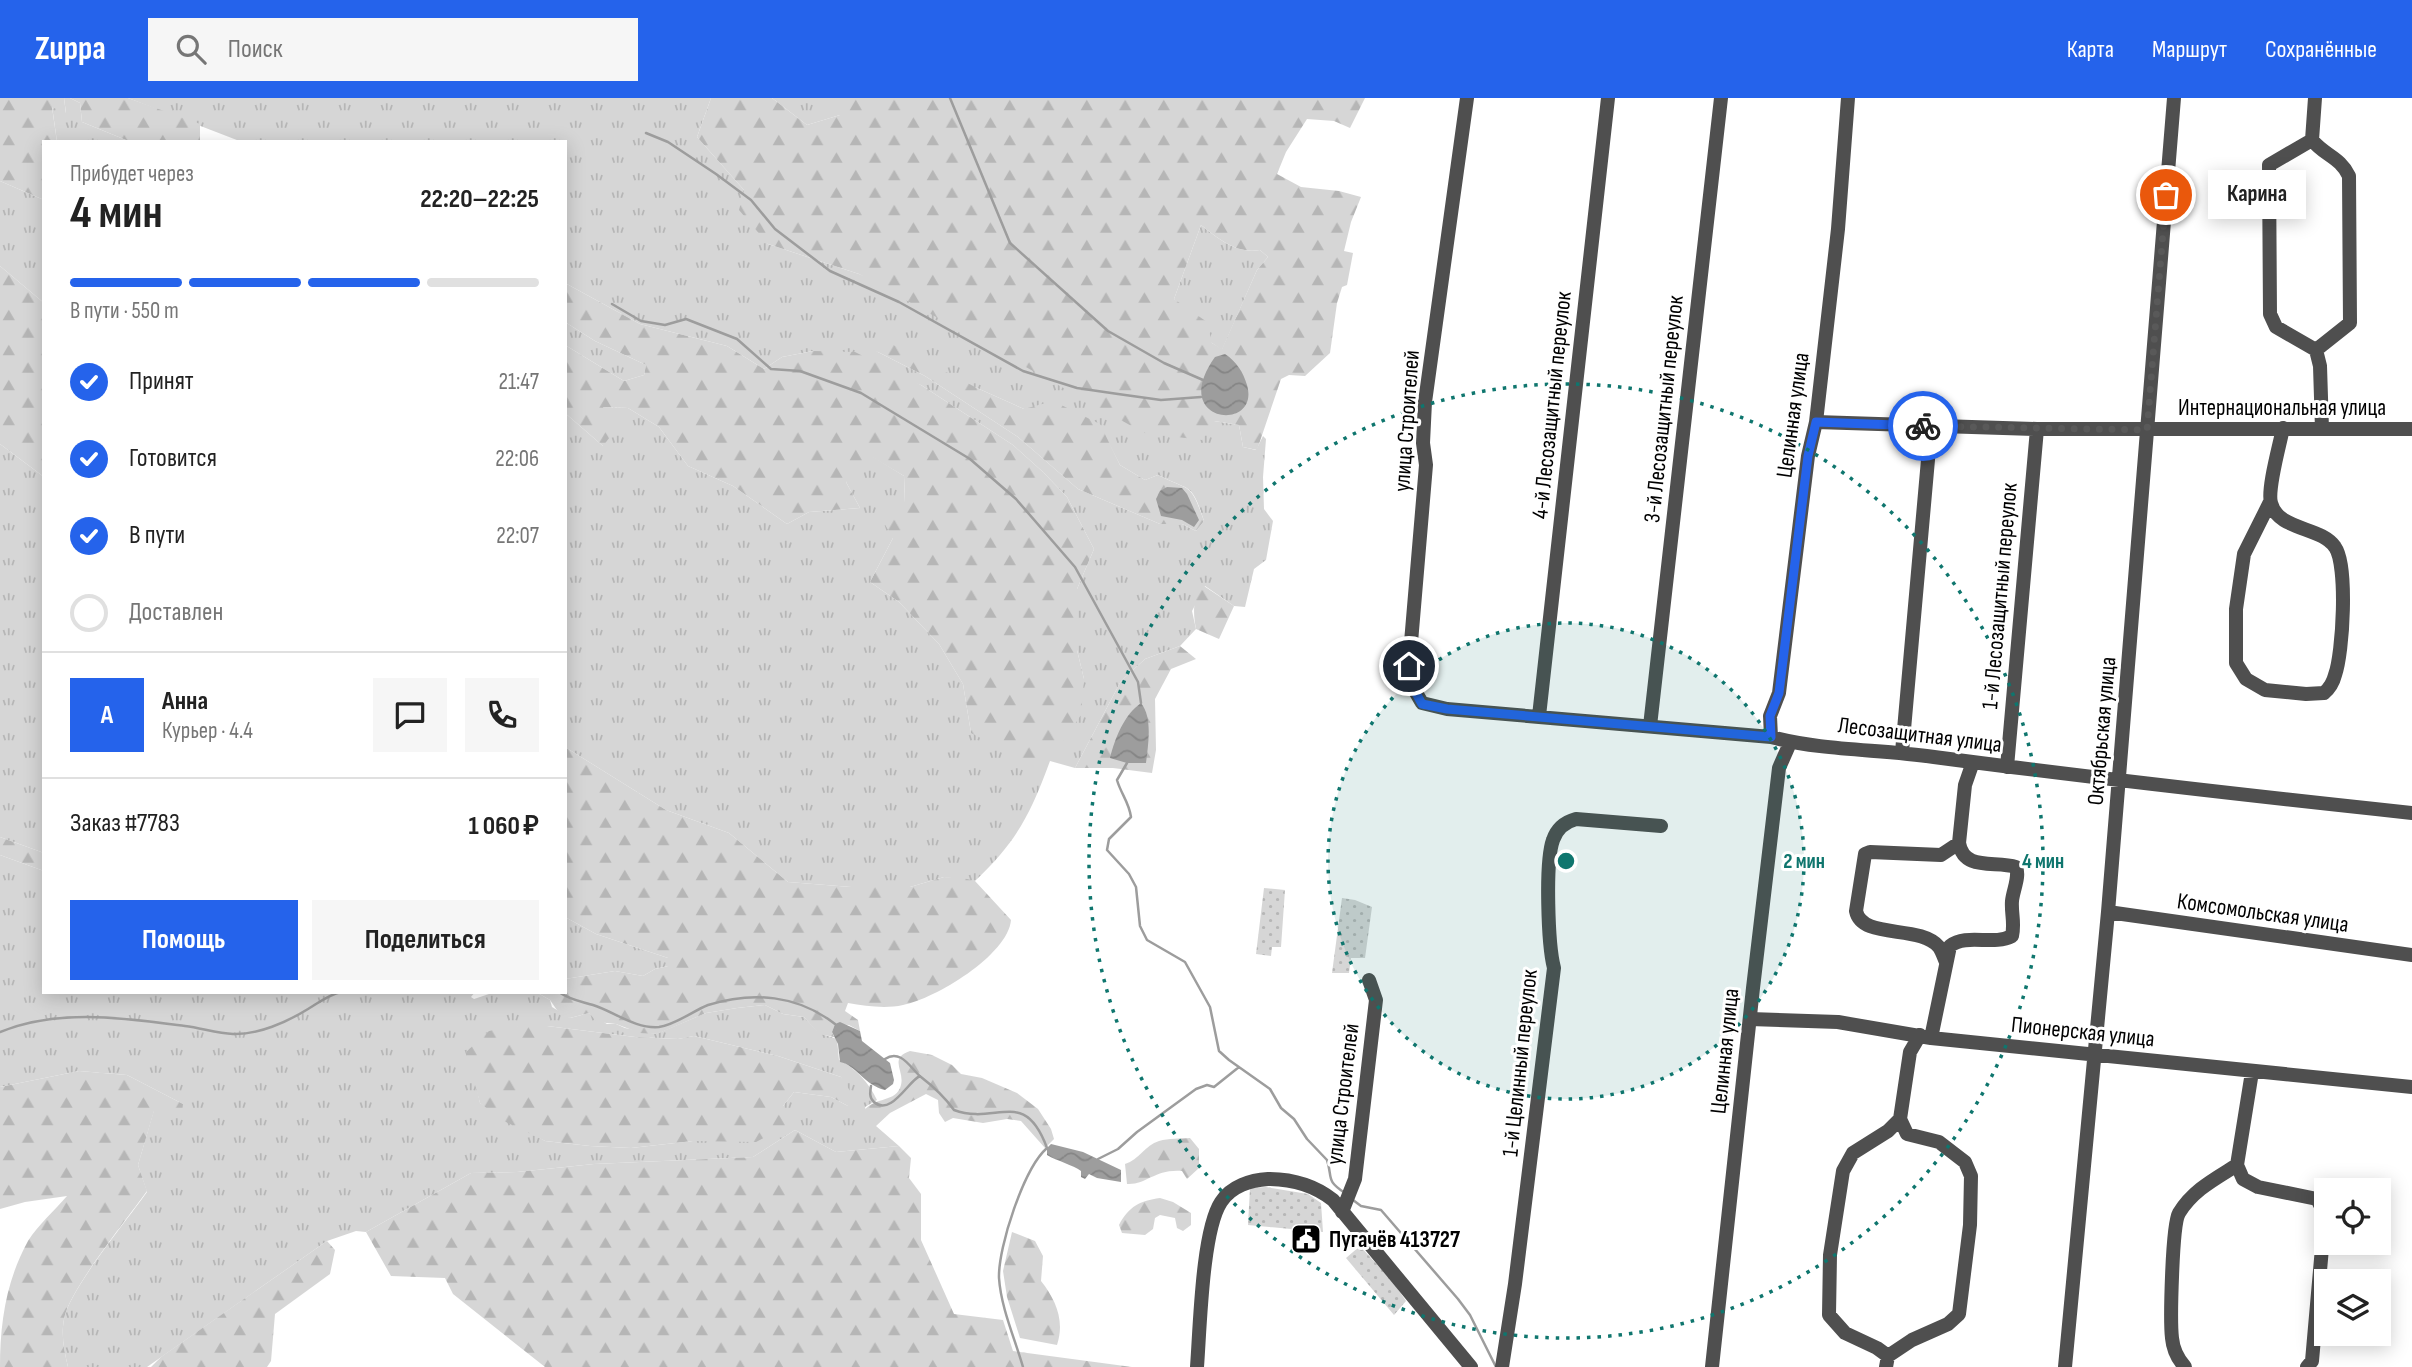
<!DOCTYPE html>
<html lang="ru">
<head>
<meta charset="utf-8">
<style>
	:root { --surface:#fff; --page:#f6f6f6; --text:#222; --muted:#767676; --line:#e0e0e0; --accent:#2563eb }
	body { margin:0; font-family:"Sofia Sans Condensed",sans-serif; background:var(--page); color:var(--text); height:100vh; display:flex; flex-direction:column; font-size:26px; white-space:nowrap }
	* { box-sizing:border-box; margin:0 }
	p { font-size:23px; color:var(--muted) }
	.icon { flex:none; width:38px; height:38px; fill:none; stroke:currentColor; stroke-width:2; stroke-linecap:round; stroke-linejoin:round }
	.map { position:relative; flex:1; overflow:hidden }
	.sheet { position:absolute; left:42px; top:42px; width:525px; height:854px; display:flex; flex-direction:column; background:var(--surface); border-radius:0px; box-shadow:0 4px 18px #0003 }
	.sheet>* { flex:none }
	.fabs { position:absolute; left:2314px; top:1080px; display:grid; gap:14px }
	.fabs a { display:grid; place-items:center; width:77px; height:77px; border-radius:0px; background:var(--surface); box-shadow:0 4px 18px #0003; font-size:35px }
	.pin { position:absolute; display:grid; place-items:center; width:60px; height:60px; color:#fff; margin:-30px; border:4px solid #fff; border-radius:50%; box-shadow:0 2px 7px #0007 }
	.courier { position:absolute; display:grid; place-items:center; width:70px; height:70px; margin:-35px; border:5px solid #2563eb; border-radius:50%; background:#fff; color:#222; box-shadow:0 2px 9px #0007 }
	.bubble { position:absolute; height:49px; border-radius:0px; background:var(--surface); box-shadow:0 4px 18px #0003; font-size:23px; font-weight:700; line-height:49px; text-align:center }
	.overview em { font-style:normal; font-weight:700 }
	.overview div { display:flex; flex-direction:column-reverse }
	.overview { display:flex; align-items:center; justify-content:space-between; height:119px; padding:0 28px }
	h1 { font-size:46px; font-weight:700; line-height:52px }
	.bar { display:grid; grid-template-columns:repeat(4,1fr); gap:10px 7px; align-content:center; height:84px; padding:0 28px }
	.bar i { height:9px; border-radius:5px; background:var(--line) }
	.bar .active { background:var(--accent) }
	.bar p { grid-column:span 4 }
	.line { display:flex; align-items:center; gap:18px; padding:0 28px; border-top:2px solid var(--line) }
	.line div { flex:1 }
	.round { display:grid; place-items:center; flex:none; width:74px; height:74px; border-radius:0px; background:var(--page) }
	ol { padding:0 28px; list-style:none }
	li { display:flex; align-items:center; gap:21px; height:77px }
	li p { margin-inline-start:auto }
	li .icon { padding:7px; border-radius:50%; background:var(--accent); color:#fff; stroke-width:4 }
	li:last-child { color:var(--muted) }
	li i { width:38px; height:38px; border:4px solid var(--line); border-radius:50% }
	.primary-button { display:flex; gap:14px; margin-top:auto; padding:14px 28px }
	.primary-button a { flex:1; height:80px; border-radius:0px; background:var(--accent); color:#fff; font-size:28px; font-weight:700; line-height:80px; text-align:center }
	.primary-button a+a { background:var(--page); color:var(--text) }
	header { display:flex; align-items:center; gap:42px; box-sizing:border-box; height:98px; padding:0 35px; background:var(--accent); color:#fff }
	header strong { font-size:33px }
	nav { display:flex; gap:38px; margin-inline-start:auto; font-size:24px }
	.search { width:490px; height:63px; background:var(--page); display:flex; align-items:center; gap:18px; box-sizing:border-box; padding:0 24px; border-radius:0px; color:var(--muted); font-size:26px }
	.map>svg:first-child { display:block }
	.grass { fill:url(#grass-tufts); fill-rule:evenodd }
	.forest { fill:url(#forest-firs); fill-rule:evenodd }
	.park { fill:url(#park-dots) }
	.water { fill:url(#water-waves) }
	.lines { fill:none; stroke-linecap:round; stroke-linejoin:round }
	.stream { stroke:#9d9d9d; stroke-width:2.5 }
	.minor { stroke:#4f4f4f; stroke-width:14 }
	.done { stroke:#595959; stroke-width:7; stroke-dasharray:0 12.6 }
	.route { stroke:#2563eb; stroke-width:9 }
	.ring { fill:none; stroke:#0f766e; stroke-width:3.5; stroke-dasharray:3.5 7 }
	.labels { text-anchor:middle; stroke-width:6; stroke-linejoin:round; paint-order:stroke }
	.street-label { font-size:23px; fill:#000; stroke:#fff }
	.poi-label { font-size:23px; font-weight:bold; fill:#000; stroke:#fff; text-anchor:start }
	.centre { fill:#0f766e; stroke:#fff; stroke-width:3.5 }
	.ring-label { font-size:21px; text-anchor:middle; font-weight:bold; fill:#0f766e; stroke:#fff; stroke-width:6; stroke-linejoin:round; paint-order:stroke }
</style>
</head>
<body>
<header>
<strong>Zuppa</strong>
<div class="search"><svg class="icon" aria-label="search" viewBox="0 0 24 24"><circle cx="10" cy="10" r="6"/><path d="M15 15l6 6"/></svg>Поиск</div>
<nav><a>Карта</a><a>Маршрут</a><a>Сохранённые</a></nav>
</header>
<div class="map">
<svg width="2412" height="1269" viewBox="0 0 2412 1269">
	<defs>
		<pattern id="grass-tufts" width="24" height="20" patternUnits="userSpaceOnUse" patternTransform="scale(1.75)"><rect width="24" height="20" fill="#d6d6d6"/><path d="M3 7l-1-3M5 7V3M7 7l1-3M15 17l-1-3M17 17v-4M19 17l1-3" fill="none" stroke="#b6b6b6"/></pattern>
		<pattern id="forest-firs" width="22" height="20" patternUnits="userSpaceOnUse" patternTransform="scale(1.75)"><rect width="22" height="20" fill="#d6d6d6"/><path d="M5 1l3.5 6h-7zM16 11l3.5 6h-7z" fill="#b6b6b6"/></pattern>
		<pattern id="park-dots" width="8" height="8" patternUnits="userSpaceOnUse" patternTransform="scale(1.75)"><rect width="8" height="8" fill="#d6d6d6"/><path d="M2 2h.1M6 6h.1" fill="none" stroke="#b6b6b6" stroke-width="1.8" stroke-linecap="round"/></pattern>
		<pattern id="water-waves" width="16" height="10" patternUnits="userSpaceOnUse" patternTransform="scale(1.75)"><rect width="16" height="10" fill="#9d9d9d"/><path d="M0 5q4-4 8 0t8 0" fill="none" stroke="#858585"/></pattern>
	</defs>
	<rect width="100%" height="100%" fill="#fff"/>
	<!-- grass -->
	<path class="grass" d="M64,0h6l10,5 2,19 49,20h-74l-5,-36 14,7z
		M128,0h583l-14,39 47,53 24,54 91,30 355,147 25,4 4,22 13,3 7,-14 3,3 -3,38 1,32 9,12 -7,39 -12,9 -9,38 -11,-1 -29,-20 -13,25 4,18 -16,17 -35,13 -24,22 -46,87 -25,-7c-20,54 -33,80 -75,120l-31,-4 -34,10h-59l-63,-5 -59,-49 -63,-23 -101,-63v-334l38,33v-39l25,1 31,19 29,39 45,20 54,38 22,-12 51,-4 -14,-26 21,-29 37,23 1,27 -12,35 -23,44 29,20 40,42 24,40 8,49 113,-54 -7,-29v-61l17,-40 -27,-52 -24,-25 -30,-27 -92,-60 -108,-34 -31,6 -18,12 -37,-23 -87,-22 -75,-41v-141h-323zM876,253l101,37 47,21 75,15 21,41 25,15 13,-5c33,17 33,6 46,46l-8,10 -14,-7h-22l-82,-35 -60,-52 -93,-61z
		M772,0h68v17l-33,10z
		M0,83l44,19v103l-44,-37z
		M1201,127c18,14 35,29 59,25l8,7 -11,13 -35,80 -10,-7 -38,-44z
		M565,224l30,19 51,24 -2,10 -20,6 -59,-36z
		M0,346l44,33v376l-44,-16z
		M0,757l44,16v121h431l-4,5 3,2 21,-7h41l14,8 2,7 18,11 19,-5 18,11h9l9,4 31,6 50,-21 31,-5 28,-3 18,9 21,3 15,16 18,6 2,21c17,8 30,23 38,40l-12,7 5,19h6l23,20 -63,6 -41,-22 -42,27 -159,7 -77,8 -46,1 -105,59 -10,-1 -29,10 -180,126h-79c-4,-17 -7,-31 -4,-48 5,-29 64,-100 83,-127l-9,-27 16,-55 29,-6 -56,-29 -48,-4 -79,16zM518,928h29l88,11 43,2 16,-3 84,20 63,21 7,29 -17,-9 -37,-5 -11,14 -90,35 -62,7 -41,-2 -45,-5 -65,-38 -5,-23z
		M565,819l31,17 72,24v8l-13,3 -12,7 -28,-5 -50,8z"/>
	<!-- forest -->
	<path class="forest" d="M0,0h64l2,16 -14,-7 5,35h-13v58l-44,-19z
		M70,0h58l72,26v18h-69l-49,-20 -2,-19z
		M711,0h61l35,27 33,-10v-17h525l-15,30 -16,-7 -27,-2 -21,33 -9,22 24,13 38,4 22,6 -10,25 -7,29 9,2 -6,32 -5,2 -5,16 -7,50 -25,23 -16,-1 -8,4 -24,71 -14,-3 -4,-22 -25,-4 -12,19 -58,-7 -285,-159 -91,-30 -29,-34 5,-20 -47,-53zM1201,127c18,14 35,29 59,25l8,7 -11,13 -35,79 -10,-6 -5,-21 -33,-23z
		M0,168l44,37v174l-44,-33z
		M565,185l75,41 87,22 37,23 18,-12 31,-6 42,1 66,33 92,60 30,27 24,25 27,52 -17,40v61l7,29 -3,36 -31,46 -29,-2 -50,-26 -8,-49 -24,-40 -40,-42 -29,-20 23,-44 -12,-20 24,-16 -1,-26 -37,-22 -4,22 -17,6 14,26 -51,4 -22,12 -54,-38 -45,-20 -29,-39 -31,-19 -25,-1 10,26 -10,13 -38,-33v-68l59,36 20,-6 2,-10 -51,-24 -30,-19z
		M886,243l91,47 47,21 29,-8 47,23 20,41 25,15 13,-5c33,17 32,6 46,46l-8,10 -14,-7h-22l-82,-35 -60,-52 -93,-61 -49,-25 -6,-5z
		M1204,488l30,20 -15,33 -23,-10c-3,-16 -4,-31 8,-43z
		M1180,548l16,13 -25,10 -16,30 1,51 -4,23 -39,-5h-38l46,-87 24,-22z
		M565,649l101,63 63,23 59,49 63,5h59l34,-10 19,1 12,3 36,39c-3,35 -76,79 -108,85 -18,4 -37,1 -55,-2l-3,8 13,9 2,11 -11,-6 -14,-1 -3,8 2,5 -15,-3 -15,-17 -21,-3 -18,-9 -28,3 -31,5 -49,21 -17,-1 -24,-9 -19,-2 -8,-9 -19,5 -9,-2 -11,-16 -14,-8h29v-13l50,-8 28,5 12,-7 13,-3v-8l-72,-24 -31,-17z
		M0,739l44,16v18l-44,-16z
		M518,928h29l88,11 43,2 16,-3 84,20 63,21 15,23 -8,6 -17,-9 -37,-5 -11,14 6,18 -33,18 -63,-1 -62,7 -41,-2 -45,-5 -43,-21 -22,-17 -14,-51 23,-21z
		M910,953l22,4 20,10 9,9 21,4 35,15 21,16 13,20 3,10 -9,9 -24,-27 -14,-2 -24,4 -30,-5 -8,4 -6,-9 -1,-13 -12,-6 -36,19 -14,13 -6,1 -10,-11c12,-21 33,-12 40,-28 7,-16 -13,-29 10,-37z
		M79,973l48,4 56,29 -1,8 -11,3 -17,-4 -16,54 9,26c-19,27 -78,99 -83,128 -3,17 0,31 4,48h-68c0,-44 6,-86 28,-126 10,-16 27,-31 39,-45l-42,6 -25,7v-122z
		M795,1032l41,22 63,-6 12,12 -2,20 12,16v46l33,74 49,6 10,31 119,16h-587l-92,-73 -8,-16 -54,-2 -25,-44 105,-59 46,-1 77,-8 159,-7z
		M1190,1040l9,11v19l-12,11 -5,-8c-28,-2 -35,14 -55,13l-2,-20c14,-4 20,-19 34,-23 10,-3 21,-2 31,-3z
		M1160,1100l13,4 18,11v12l-8,6 -6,-3 -2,-10 -15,-3 -5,3 -2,11 -8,6 -23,-2 -3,-8c10,-19 21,-24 41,-27z
		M1012,1134l23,9 8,15 -2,25c15,19 24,40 16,64l-37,-7 -13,-41 -4,-26z
		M327,1143l8,9 -5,24 -55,40 -4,47 -4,6h-116l10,-10z"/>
	<!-- park -->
	<path class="park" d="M1264,790l21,2 -4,57h-9l-1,9 -15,-2z
		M1342,800l13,2 17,7 -7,51h-14l-2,15h-17z
		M1266,1089l42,7 13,9 2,29 -75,-7 2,-37z
		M1360,1148l33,36 13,19 -12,14 -48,-57z"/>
	<!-- water -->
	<path class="water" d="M1225,256c12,8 18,18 22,31 14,48 -80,39 -32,-28z
		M1167,389l15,1 5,6 12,26 -5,7 -12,-7 -21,-4 -5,-17 4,-8z
		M1141,605c12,15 7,42 5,60h-19l-17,-5c5,-20 14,-43 31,-55z
		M840,924l20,9 2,10 28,22 4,17 -1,4 -8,6c-21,-5 -29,-25 -45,-28l-2,-18 -6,-12 3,-8z
		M1051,1046l32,8 38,18v12l-24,-4 -8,-4 -4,5 -4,-2v-6c-8,-6 -24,-10 -34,-16v-7z"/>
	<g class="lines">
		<!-- stream -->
		<path class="stream" d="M950,0l60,145 98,88 56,32 39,17
			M646,35l22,9 48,32 35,26 24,29 55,42 69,31 124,69 54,17 41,6 43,6 40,-3
			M612,206l29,17 24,4 21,-6 51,20 34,30 29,2 61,22 109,66 46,40 59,68 63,115 3,21
			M1127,665l-10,17c4,14 12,22 14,37l-22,22 -2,11 22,24 7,13 4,39 7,14 38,22 25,45 9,44 10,9 41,29 11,19 13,11 13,20 20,21c6,18 -2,20 18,33
			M559,894c11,8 21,9 34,13 22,7 42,24 66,22 16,-2 34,-16 49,-22 45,-14 90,-10 127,19
			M0,934c59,-24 124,-14 185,-6 16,2 32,7 48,8 25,1 54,-12 75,-25 12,-7 20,-14 33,-17
			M885,961c16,-11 26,10 36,18 13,10 23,19 33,33 43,16 70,-24 93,38 -23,20 -49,99 -48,130 2,30 16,61 24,89
			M871,988c-1,6 -2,12 3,16 17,15 35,-22 46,-26
			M1098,1061l20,-10 19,-17 59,-43 11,-4 7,2 25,-20
			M1353,1102l8,6 20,4 77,89 12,16 26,52"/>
		<!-- minor -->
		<path class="minor" d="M1467,0l-42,304 -2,41 3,22 -17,201 2,18 11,19 25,6 324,28c52,14 109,12 163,20 159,21 318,39 478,56
			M2315,0l-3,42c13,16 28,17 37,36l1,147 -34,27 4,16 2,63
			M2312,42l-43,25 1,149 6,13 40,23
			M1816,324l221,7h375
			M2270,404l-26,52 -8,55v54l10,16 19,11 41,4 18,-1c6,-5 9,-10 11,-18 8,-22 13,-110 0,-128 -14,-21 -57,-16 -64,-44 -4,-14 9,-59 12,-75
			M1539,618l69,-618
			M1650,628l71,-628
			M1771,639l-1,-21 9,-23 29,-237 8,-34 22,-193 10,-131
			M1902,654l29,-326
			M2007,669l30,-338
			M2108,814l304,43
			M1946,864c-2,-4 -4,-11 -7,-15 -19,-23 -77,-7 -83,-36l9,-57 5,-2 71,3 18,-12
			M1750,921l88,3 93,16 481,49
			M1931,940l19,-92c17,-13 43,0 62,-10 3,-13 -1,-23 0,-35 1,-11 8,-24 4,-34 -20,-7 -52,5 -57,-24l6,-58 8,-23
			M2252,974l-15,93 6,14 15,8 59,12 8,15 -13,147 -5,6
			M1342,1114l13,-33 21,-179 -7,-20
			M1888,1258l-11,-8 -32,-15 -16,-18 1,-60 13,-84 10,-18 35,-22 12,-12 10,-67 10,-17
			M1197,1269c3,-39 5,-136 24,-165 10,-16 30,-22 47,-23 25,0 46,6 65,21l138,167
			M1502,1269l13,-83 39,-316c-6,-23 -9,-106 -1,-128 4,-12 12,-18 23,-21l85,7
			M1712,1269l41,-379 26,-220 11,-25
			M1886,1269l2,-11 24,-16 36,-16 11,-10 11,-89 1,-49 -6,-14 -26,-20 -32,-8 -7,-15
			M2065,1269l43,-455 66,-814
			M2185,1269c-8,-9 -12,-18 -13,-29 -2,-17 0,-113 7,-125 14,-23 36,-34 58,-48"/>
	</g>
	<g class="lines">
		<!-- done -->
		<path class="done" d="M1923,328l224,4 19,-235"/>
		<!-- route -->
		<path class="route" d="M1409,568l2,18 11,20 25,5 324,28 -1,-21 9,-23 29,-237 8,-34 107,4"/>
	</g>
	<!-- distance rings -->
	<circle cx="1566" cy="763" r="238" fill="#0f766e" fill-opacity=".12"/>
	<g class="ring">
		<circle cx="1566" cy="763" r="238"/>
		<circle cx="1566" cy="763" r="477"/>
	</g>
	<!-- icons -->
	<defs>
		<g id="civic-square" transform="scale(1.575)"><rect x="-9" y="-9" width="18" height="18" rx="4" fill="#000" stroke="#fff"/><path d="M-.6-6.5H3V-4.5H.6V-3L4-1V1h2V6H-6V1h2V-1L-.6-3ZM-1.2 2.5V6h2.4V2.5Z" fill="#fff"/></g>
	</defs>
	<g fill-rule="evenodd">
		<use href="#civic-square" x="1306" y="1141"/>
	</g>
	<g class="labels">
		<!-- street labels -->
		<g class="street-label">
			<text transform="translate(1551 307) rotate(-84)" y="8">4-й Лесозащитный переулок</text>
			<text x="2282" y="317">Интернациональная улица</text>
			<text transform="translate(1663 311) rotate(-84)" y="8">3-й Лесозащитный переулок</text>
			<text transform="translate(1792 317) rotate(-82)" y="8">Целинная улица</text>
			<text transform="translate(1406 323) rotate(-86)" y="8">улица Строителей</text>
			<text transform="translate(1999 498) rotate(-85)" y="8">1-й Лесозащитный переулок</text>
			<text transform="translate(2101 633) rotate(-85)" y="8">Октябрьская улица</text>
			<text transform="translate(1920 636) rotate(7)" y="8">Лесозащитная улица</text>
			<text transform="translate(2263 814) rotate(8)" y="8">Комсомольская улица</text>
			<text transform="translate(2083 933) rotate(6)" y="8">Пионерская улица</text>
			<text transform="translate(1724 953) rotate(-84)" y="8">Целинная улица</text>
			<text transform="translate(1519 965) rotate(-84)" y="8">1-й Целинный переулок</text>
			<text transform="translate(1342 996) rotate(-83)" y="8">улица Строителей</text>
		</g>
		<!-- poi labels -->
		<g class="poi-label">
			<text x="1329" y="1149">Пугачёв 413727</text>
		</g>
	</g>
	<circle cx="1566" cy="763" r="10" class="centre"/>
	<g class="ring-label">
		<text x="1804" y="770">2 мин</text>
		<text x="2043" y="770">4 мин</text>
	</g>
</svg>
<div class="fabs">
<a><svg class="icon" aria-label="locate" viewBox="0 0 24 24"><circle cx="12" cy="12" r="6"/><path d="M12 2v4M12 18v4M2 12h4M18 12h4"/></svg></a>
<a><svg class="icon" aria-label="layers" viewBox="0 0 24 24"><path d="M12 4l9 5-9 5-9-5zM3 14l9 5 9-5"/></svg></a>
</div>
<div class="pin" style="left:2166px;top:97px;background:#ea580c"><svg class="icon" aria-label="bag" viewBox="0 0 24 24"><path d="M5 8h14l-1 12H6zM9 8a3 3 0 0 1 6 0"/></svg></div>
<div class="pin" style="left:1409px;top:568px;background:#1f2937"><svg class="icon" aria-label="home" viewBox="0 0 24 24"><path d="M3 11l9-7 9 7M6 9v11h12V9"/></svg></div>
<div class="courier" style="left:1923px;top:328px"><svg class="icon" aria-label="bike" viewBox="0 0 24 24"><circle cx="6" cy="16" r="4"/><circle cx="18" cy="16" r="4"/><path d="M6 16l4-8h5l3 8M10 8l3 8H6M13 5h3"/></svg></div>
<div class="bubble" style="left:2208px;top:72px;width:98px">Карина</div>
<section class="sheet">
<div class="overview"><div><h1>4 мин</h1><p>Прибудет через</p></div><em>22:20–22:25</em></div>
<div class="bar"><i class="active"></i><i class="active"></i><i class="active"></i><i></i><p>В пути · 550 m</p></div>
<ol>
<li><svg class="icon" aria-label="check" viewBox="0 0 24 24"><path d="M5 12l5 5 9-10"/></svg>Принят<p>21:47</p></li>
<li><svg class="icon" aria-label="check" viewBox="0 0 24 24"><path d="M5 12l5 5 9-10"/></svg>Готовится<p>22:06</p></li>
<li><svg class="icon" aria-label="check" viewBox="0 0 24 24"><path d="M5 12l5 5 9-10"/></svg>В пути<p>22:07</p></li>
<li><i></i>Доставлен</li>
</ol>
<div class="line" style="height:126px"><b class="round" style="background:var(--accent);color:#fff">А</b><div><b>Анна</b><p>Курьер · 4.4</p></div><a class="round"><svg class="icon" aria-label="chat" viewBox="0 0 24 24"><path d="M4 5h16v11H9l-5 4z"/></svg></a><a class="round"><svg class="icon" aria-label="phone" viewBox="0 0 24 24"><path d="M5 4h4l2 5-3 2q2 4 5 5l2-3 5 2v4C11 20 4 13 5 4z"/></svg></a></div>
<div class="line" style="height:91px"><div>Заказ #7783</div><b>1 060 ₽</b></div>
<div class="primary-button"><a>Помощь</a><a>Поделиться</a></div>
</section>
</div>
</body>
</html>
